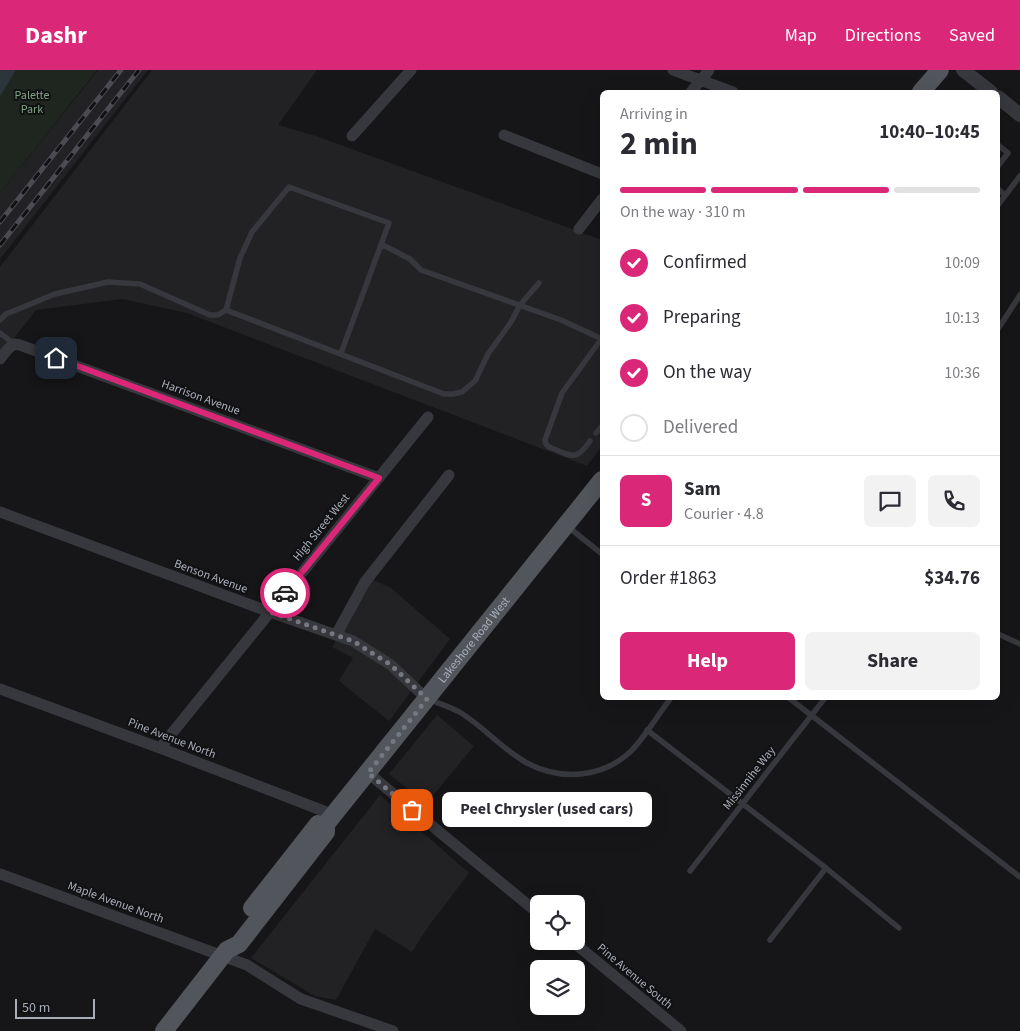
<!DOCTYPE html>
<html lang="en">
<head>
<meta charset="utf-8">
<style>
	:root { --surface:#fff; --page:#f2f2f3; --text:#2b2b33; --muted:#7c7c81; --line:#e1e1e2; --accent:#db2777 }
	body { margin:0; font-family:"Source Sans 3",sans-serif; background:var(--page); color:var(--text); height:100vh; display:flex; flex-direction:column; font-size:19px; white-space:nowrap }
	* { box-sizing:border-box; margin:0 }
	p { font-size:16px; color:var(--muted) }
	.icon { flex:none; width:28px; height:28px; fill:none; stroke:currentColor; stroke-width:2; stroke-linecap:round; stroke-linejoin:round }
	.map { position:relative; flex:1; overflow:hidden }
	.side { position:absolute; left:600px; top:20px; width:400px; height:610px; display:flex; flex-direction:column; background:var(--surface); border-radius:8px; box-shadow:0 5px 20px #0002 }
	.side>* { flex:none }
	.fabs { position:absolute; left:530px; top:825px; display:grid; gap:10px }
	.fabs a { display:grid; place-items:center; width:55px; height:55px; border-radius:8px; background:var(--surface); box-shadow:0 5px 20px #0002; font-size:25px }
	.scale { position:absolute; left:15px; bottom:12px; width:80px; box-sizing:border-box; padding-left:5px; border:2px solid #a8adb8; border-top:0; font-size:14px; line-height:18px; white-space:nowrap; color:#a8adb8; -webkit-text-stroke:4px #111113; paint-order:stroke }
	.pin { position:absolute; display:grid; place-items:center; width:42px; height:42px; color:#fff; margin:-21px; border-radius:10px; box-shadow:0 2px 8px #0006 }
	.courier { position:absolute; display:grid; place-items:center; width:50px; height:50px; margin:-25px; border:4px solid #db2777; border-radius:50%; background:#fff; color:#222; box-shadow:0 1px 6px #0007 }
	.bubble { position:absolute; height:35px; border-radius:8px; background:var(--surface); box-shadow:0 5px 20px #0002; font-size:16px; font-weight:700; line-height:35px; text-align:center }
	.head em { font-style:normal; font-weight:700 }
	.head div { display:flex; flex-direction:column-reverse }
	.head { display:flex; align-items:center; justify-content:space-between; height:85px; padding:0 20px }
	h1 { font-size:32px; font-weight:700; line-height:38px }
	.bar { display:grid; grid-template-columns:repeat(4,1fr); gap:8px 5px; align-content:center; height:60px; padding:0 20px }
	.bar i { height:6px; border-radius:4px; background:var(--line) }
	.bar .active { background:var(--accent) }
	.bar p { grid-column:span 4 }
	.line { display:flex; align-items:center; gap:12px; padding:0 20px; border-top:1px solid var(--line) }
	.line div { flex:1 }
	.round { display:grid; place-items:center; flex:none; width:52px; height:52px; border-radius:8px; background:var(--page) }
	ol { padding:0 20px; list-style:none }
	li { display:flex; align-items:center; gap:15px; height:55px }
	li p { margin-inline-start:auto }
	li .icon { padding:5px; border-radius:50%; background:var(--accent); color:#fff; stroke-width:4 }
	li:last-child { color:var(--muted) }
	li i { width:28px; height:28px; border:2px solid var(--line); border-radius:50% }
	.primary-button { display:flex; gap:10px; margin-top:auto; padding:10px 20px }
	.primary-button a { flex:1; height:58px; border-radius:8px; background:var(--accent); color:#fff; font-size:20px; font-weight:700; line-height:58px; text-align:center }
	.primary-button a+a { background:var(--page); color:var(--text) }
	header { display:flex; align-items:center; gap:30px; box-sizing:border-box; height:70px; padding:0 25px; background:var(--accent); color:#fff }
	header strong { font-size:24px }
	nav { display:flex; gap:28px; margin-inline-start:auto; font-size:18px }
	.map>svg:first-child { display:block }
	.built { fill:#222225 }
	.green { fill:#1e261f }
	.water { fill:#2c353c }
	.lines { fill:none; stroke-linecap:round; stroke-linejoin:round }
	.service { stroke:#37383d; stroke-width:5.5 }
	.minor { stroke:#37383d; stroke-width:11 }
	.tertiary { stroke:#37383d; stroke-width:14 }
	.primary { stroke:#53555c; stroke-width:18 }
	.rail-casing { stroke:#4a4c52; stroke-width:5 }
	.rail { stroke:#111113; stroke-width:3; stroke-dasharray:9; stroke-linecap:butt }
	.done { stroke:#757880; stroke-width:5; stroke-dasharray:0 9 }
	.route { stroke:#db2777; stroke-width:6 }
	.labels { text-anchor:middle; stroke-width:4; stroke-linejoin:round; paint-order:stroke }
	.park-label { font-size:12px; fill:#7fa381; stroke:#111113 }
	.street-label { font-size:12px; fill:#a8adb8; stroke:#111113 }
</style>
</head>
<body>
<header>
<strong>Dashr</strong>
<nav><a>Map</a><a>Directions</a><a>Saved</a></nav>
</header>
<div class="map">
<svg width="1020" height="961" viewBox="0 0 1020 961">
	<rect width="100%" height="100%" fill="#161618"/>
	<!-- built -->
	<path class="built" d="M98,0h50l-148,189v-66z
		M152,0h165l-39,55 38,11 286,104v206l-15,20 -400,-153 -65,-14 -86,11 -36,46v-89z
		M371,509l20,9 59,51 -61,82 -50,-40 14,-23 -21,-11z
		M437,645l37,31 -48,58 -37,-30z
		M380,725l89,78 -41,54 -16,25 -37,-23 -39,71 -21,-4 -64,-38z"/>
	<!-- green -->
	<path class="green" d="M0,0h97l-97,123z"/>
	<!-- water -->
	<path class="water" d="M0,0h16l-16,26z"/>
	<g class="lines">
		<!-- service -->
		<path class="service" d="M998,75l10,8 -10,13
			M998,119l7,6
			M998,135l22,-29
			M381,174l29,15 11,11 140,50 41,19
			M0,250l6,-6 49,-20 53,-12 32,2 70,31h8l8,-5
			M998,259l22,-34
			M0,263l14,11
			M341,283l48,-130 -100,-36 -37,45 -12,26 -14,52 218,84h9l9,-2 13,-11 13,-27 23,-32 9,-17 19,-22
			M596,363l6,-7
			M590,371c-15,22 -19,14 -41,6l-3,-3 -1,-4 17,-47 40,-55
			M567,456l35,28
			M998,564l22,10
			M789,628l231,179
			M429,629c10,5 22,8 32,14 23,14 42,37 66,50 34,18 75,15 103,-11 13,-12 29,-39 41,-54
			M647,660l179,138 73,60
			M690,801l135,-173
			M770,870l56,-72"/>
		<!-- minor -->
		<path class="minor" d="M673,0l60,22
			M691,22l18,-22
			M504,65l98,39
			M352,66l59,-66
			M579,159l23,-30
			M0,289l8,-10 6,-5 6,1 359,133
			M0,442l270,100 83,29 38,24 36,34
			M336,565l29,-53 84,-107
			M0,619l160,59 174,67
			M160,678l268,-331
			M368,703l171,141
			M0,804l247,91 54,34 92,32
			M572,871l109,90"/>
		<!-- tertiary -->
		<path class="tertiary" d="M963,0l28,22
			M998,27l22,18"/>
		<!-- primary -->
		<g class="primary">
			<path d="M921,22l19,-22"/>
			<path d="M252,838l66,-84"/>
			<path id="s1" d="M164,961l63,-81 12,-6 87,-112v-8l276,-344"/>
		</g>
		<!-- rail casing -->
		<g class="rail-casing">
			<path id="rail" d="M0,152l121,-152
				M0,175l139,-175"/>
		</g>
		<!-- rail -->
		<use href="#rail" class="rail"/>
	</g>
	<g class="lines">
		<!-- done -->
		<path class="done" d="M285,523l-15,19 83,29 38,24 36,34 -59,74 44,37"/>
		<!-- route -->
		<path class="route" d="M56,288l323,120 -94,115"/>
	</g>
	<g class="labels">
		<!-- park labels -->
		<g class="park-label">
			<text x="32" y="29">Palette<tspan x="32" dy="14">Park</tspan></text>
		</g>
		<!-- street labels -->
		<g class="street-label">
			<text transform="translate(201 327) rotate(20)" y="4">Harrison Avenue</text>
			<text transform="translate(321 457) rotate(-51)" y="4">High Street West</text>
			<text transform="translate(211 506) rotate(20)" y="4">Benson Avenue</text>
			<text dy="4" stroke="none"><textPath href="#s1" startOffset="502">Lakeshore Road West</textPath></text>
			<text transform="translate(172 668) rotate(21)" y="4">Pine Avenue North</text>
			<text transform="translate(749 708) rotate(-52)" y="4">Missinnihe Way</text>
			<text transform="translate(116 832) rotate(20)" y="4">Maple Avenue North</text>
			<text transform="translate(635 906) rotate(40)" y="4">Pine Avenue South</text>
		</g>
	</g>
</svg>
<div class="fabs">
<a><svg class="icon" aria-label="locate" viewBox="0 0 24 24"><circle cx="12" cy="12" r="6"/><path d="M12 2v4M12 18v4M2 12h4M18 12h4"/></svg></a>
<a><svg class="icon" aria-label="layers" viewBox="0 0 24 24"><path d="M12 4l9 5-9 5-9-5zM3 14l9 5 9-5"/></svg></a>
</div>
<div class="scale">50 m</div>
<div class="pin" style="left:412px;top:740px;background:#ea580c"><svg class="icon" aria-label="bag" viewBox="0 0 24 24"><path d="M5 8h14l-1 12H6zM9 8a3 3 0 0 1 6 0"/></svg></div>
<div class="pin" style="left:56px;top:288px;background:#1f2937"><svg class="icon" aria-label="home" viewBox="0 0 24 24"><path d="M3 11l9-7 9 7M6 9v11h12V9"/></svg></div>
<div class="courier" style="left:285px;top:523px"><svg class="icon" aria-label="car" viewBox="0 0 24 24"><path d="M5 17H2v-5l4-1 3-4h7l3 4 3 1v5h-3M9 17h6M6 11h13"/><circle cx="7" cy="17" r="2"/><circle cx="17" cy="17" r="2"/></svg></div>
<div class="bubble" style="left:442px;top:722px;width:210px">Peel Chrysler (used cars)</div>
<section class="side">
<div class="head"><div><h1>2 min</h1><p>Arriving in</p></div><em>10:40–10:45</em></div>
<div class="bar"><i class="active"></i><i class="active"></i><i class="active"></i><i></i><p>On the way · 310 m</p></div>
<ol>
<li><svg class="icon" aria-label="check" viewBox="0 0 24 24"><path d="M5 12l5 5 9-10"/></svg>Confirmed<p>10:09</p></li>
<li><svg class="icon" aria-label="check" viewBox="0 0 24 24"><path d="M5 12l5 5 9-10"/></svg>Preparing<p>10:13</p></li>
<li><svg class="icon" aria-label="check" viewBox="0 0 24 24"><path d="M5 12l5 5 9-10"/></svg>On the way<p>10:36</p></li>
<li><i></i>Delivered</li>
</ol>
<div class="line" style="height:90px"><b class="round" style="background:var(--accent);color:#fff">S</b><div><b>Sam</b><p>Courier · 4.8</p></div><a class="round"><svg class="icon" aria-label="chat" viewBox="0 0 24 24"><path d="M4 5h16v11H9l-5 4z"/></svg></a><a class="round"><svg class="icon" aria-label="phone" viewBox="0 0 24 24"><path d="M5 4h4l2 5-3 2q2 4 5 5l2-3 5 2v4C11 20 4 13 5 4z"/></svg></a></div>
<div class="line" style="height:65px"><div>Order #1863</div><b>$34.76</b></div>
<div class="primary-button"><a>Help</a><a>Share</a></div>
</section>
</div>
</body>
</html>
